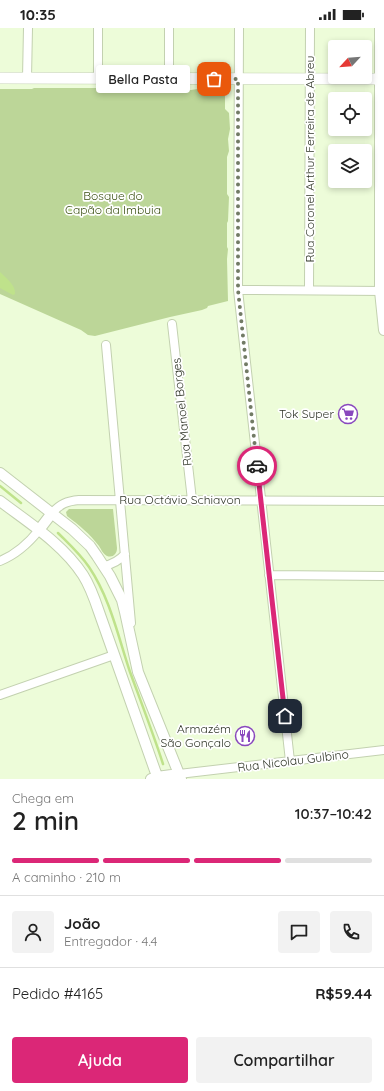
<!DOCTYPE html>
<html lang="pt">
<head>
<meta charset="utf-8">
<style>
	:root { --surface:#fff; --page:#f2f2f2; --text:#222; --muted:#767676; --line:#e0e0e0; --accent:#db2777 }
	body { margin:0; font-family:Quicksand,sans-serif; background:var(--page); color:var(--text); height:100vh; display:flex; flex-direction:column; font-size:15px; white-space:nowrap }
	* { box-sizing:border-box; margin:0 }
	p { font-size:13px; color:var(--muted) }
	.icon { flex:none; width:22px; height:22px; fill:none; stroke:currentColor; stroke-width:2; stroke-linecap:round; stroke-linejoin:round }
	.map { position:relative; height:751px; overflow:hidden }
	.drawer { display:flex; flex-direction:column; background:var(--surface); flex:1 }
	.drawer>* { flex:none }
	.needle { width:26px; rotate:244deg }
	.buttons { position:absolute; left:328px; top:12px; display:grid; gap:8px }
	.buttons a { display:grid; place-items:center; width:44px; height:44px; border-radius:4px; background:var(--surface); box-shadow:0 2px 6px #0003; font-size:20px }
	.pin { position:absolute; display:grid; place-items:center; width:34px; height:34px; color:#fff; margin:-17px; border-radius:8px; box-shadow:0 2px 6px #0006 }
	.courier { position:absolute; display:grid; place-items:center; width:40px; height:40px; margin:-20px; border:3px solid #db2777; border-radius:50%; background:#fff; color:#222; box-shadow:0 1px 5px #0007 }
	.bubble { position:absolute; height:28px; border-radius:4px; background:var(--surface); box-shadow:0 2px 6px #0003; font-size:13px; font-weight:600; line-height:28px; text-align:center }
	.summary em { font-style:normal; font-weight:600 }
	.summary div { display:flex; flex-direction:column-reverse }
	.summary { display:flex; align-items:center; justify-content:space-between; height:68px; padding:0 12px }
	h1 { font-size:26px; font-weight:600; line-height:30px }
	.bar { display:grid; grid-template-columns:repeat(4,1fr); gap:6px 4px; align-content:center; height:48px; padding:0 12px }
	.bar i { height:5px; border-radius:3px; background:var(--line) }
	.bar .active { background:var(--accent) }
	.bar p { grid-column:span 4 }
	.line { display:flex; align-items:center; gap:10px; padding:0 12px; border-top:1px solid var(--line) }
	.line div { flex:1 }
	.round { display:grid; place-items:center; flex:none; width:42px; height:42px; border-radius:4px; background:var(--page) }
	.button { display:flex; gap:8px; margin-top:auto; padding:8px 12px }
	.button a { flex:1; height:46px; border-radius:4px; background:var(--accent); color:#fff; font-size:16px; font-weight:600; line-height:46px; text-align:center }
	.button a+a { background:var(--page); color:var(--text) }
	.status { display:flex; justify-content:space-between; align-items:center; height:28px; padding:0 20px; background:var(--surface); direction:ltr }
	.status svg { height:11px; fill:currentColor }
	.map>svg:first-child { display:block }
	.green { fill:#bcd698 }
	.water { fill:#bfe28b }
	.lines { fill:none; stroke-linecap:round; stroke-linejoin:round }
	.stream { stroke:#bfe28b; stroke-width:2.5 }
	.minor-casing { stroke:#c3d1b0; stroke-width:10 }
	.tertiary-casing { stroke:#c3d1b0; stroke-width:12 }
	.secondary-casing { stroke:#c3d1b0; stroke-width:12 }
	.minor { stroke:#fff; stroke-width:8 }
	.tertiary { stroke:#fff; stroke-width:10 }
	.secondary { stroke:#fff; stroke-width:11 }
	.done { stroke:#727b65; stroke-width:4; stroke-dasharray:0 7.2 }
	.route { stroke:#db2777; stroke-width:5 }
	.labels { text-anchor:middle; stroke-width:3.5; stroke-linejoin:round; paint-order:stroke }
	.street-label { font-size:12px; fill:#2f3527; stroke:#fff }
	.park-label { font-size:12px; fill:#3a4f11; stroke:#fff }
	.poi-label { font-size:12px; fill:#2f3527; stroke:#fff; text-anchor:end }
</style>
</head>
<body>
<div class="status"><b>10:35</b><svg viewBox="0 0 49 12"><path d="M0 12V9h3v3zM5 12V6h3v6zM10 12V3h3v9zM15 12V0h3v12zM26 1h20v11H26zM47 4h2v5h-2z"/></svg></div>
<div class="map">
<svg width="384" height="751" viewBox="0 0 384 751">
	<rect width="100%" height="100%" fill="#edfcd9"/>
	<!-- green -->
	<path class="green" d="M34,60h69l3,2 40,-1 45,1 13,-2 11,2 2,2h6l2,3v14l4,4 1,16 -2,10 1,12 -2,6v37l2,3 -1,24 -1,2v24l1,2 -1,10 1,42 -20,5 -1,2 -5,2 -32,7 -75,19 -7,-1 -7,-5 -81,-36v-205h32z
		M69,481h44l4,39c0,6 -4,10 -10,8 -4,-2 -6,-7 -8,-10 -9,-12 -20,-21 -32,-30l-1,-4z"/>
	<!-- water -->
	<path class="water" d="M0,244c6,6 16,13 15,22l-2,1 -13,-7z"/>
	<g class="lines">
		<!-- stream -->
		<path class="stream" d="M0,458l21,17
			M58,505c11,11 22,21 31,34 21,31 29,69 41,105 11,30 23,61 33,92"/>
		<!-- minor casing -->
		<g class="minor-casing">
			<path id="minor" d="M239,0l-1,262 52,471
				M27,50l1,-50
				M98,50v-50
				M169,51v-51
				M238,262l146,1
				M309,262l1,-262
				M172,296l20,176
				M106,317l25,278
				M52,485c8,-9 15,-12 27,-13l305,1
				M0,533c17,-7 28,-17 39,-31
				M104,538c9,-2 15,-5 21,-12
				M269,547l115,1
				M0,667l114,-40
				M179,746l205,-24"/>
		</g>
		<!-- tertiary casing -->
		<g class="tertiary-casing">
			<path id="tertiary" d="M380,0v263l4,39
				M0,445l72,56 18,17 7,10 13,20 12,24 3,12 13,60 43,107
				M0,473c29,22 63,43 83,74 7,11 12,25 16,37l59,167
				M39,502l13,-17
				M151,751l6,-2 22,-3"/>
		</g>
		<!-- secondary casing -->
		<g class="secondary-casing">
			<path id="secondary" d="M0,50l384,1"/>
		</g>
		<!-- minor -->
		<use href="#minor" class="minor"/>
		<!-- tertiary -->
		<use href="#tertiary" class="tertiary"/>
		<!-- secondary -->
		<use href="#secondary" class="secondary"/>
	</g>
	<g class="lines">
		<!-- done -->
		<path class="done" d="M214,51h24v211l19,176"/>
		<!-- route -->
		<path class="route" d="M257,438l28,250"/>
	</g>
	<!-- icons -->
	<defs>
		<g id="supermarket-ring" transform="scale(1)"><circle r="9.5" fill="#fff" stroke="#8948be" stroke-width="1.5"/><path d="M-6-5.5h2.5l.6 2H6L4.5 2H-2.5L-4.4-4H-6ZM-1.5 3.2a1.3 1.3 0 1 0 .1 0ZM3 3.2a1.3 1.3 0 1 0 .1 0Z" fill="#8948be"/></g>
		<g id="restaurant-ring" transform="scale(1)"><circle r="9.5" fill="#fff" stroke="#8948be" stroke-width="1.5"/><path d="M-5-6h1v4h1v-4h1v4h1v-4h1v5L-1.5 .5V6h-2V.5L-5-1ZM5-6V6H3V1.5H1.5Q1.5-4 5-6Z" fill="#8948be"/></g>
	</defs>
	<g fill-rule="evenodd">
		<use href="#supermarket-ring" x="348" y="386"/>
		<use href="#restaurant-ring" x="245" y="708"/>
	</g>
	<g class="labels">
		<!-- street labels -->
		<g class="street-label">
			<text transform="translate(310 131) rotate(-90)" y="4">Rua Coronel Arthur Ferreira de Abreu</text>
			<text transform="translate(182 384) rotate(-96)" y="4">Rua Manoel Borges</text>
			<text x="180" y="476">Rua Octávio Schiavon</text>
			<text transform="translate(293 733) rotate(-7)" y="4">Rua Nicolau Gulbino</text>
		</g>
		<!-- park labels -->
		<g class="park-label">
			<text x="113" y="172">Bosque do<tspan x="113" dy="14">Capão da Imbuia</tspan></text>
		</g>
		<!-- poi labels -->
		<g class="poi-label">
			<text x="334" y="390">Tok Super</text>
			<text x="231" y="705">Armazém<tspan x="231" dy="14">São Gonçalo</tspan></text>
		</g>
	</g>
</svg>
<div class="buttons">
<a><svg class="needle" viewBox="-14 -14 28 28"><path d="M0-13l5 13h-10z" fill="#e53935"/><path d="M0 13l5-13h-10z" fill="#767676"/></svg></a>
<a><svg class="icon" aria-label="locate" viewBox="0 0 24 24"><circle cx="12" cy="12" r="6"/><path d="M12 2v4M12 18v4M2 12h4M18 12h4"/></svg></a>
<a><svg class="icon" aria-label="layers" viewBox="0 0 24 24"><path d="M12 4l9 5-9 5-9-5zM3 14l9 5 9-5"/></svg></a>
</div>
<div class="pin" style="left:214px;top:51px;background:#ea580c"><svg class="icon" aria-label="bag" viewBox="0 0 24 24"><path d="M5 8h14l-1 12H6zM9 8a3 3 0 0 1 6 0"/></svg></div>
<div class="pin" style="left:285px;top:688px;background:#1f2937"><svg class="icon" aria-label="home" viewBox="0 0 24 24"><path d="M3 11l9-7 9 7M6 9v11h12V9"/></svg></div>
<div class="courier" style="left:257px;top:438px"><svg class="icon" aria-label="car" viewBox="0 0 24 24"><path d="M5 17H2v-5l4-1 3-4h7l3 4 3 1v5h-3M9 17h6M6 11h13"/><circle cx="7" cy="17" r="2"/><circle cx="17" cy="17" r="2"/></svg></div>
<div class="bubble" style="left:96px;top:37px;width:94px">Bella Pasta</div>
</div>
<section class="drawer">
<div class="summary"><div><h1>2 min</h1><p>Chega em</p></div><em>10:37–10:42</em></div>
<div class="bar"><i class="active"></i><i class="active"></i><i class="active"></i><i></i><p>A caminho · 210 m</p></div>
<div class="line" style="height:72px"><a class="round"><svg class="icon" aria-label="person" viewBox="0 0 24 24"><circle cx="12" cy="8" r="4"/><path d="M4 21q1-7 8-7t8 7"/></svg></a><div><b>João</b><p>Entregador · 4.4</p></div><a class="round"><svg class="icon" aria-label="chat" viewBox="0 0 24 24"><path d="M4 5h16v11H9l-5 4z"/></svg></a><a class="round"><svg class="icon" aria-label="phone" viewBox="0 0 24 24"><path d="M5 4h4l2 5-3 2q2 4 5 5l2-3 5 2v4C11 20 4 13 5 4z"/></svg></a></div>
<div class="line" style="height:52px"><div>Pedido #4165</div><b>R$59.44</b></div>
<div class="button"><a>Ajuda</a><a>Compartilhar</a></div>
</section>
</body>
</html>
